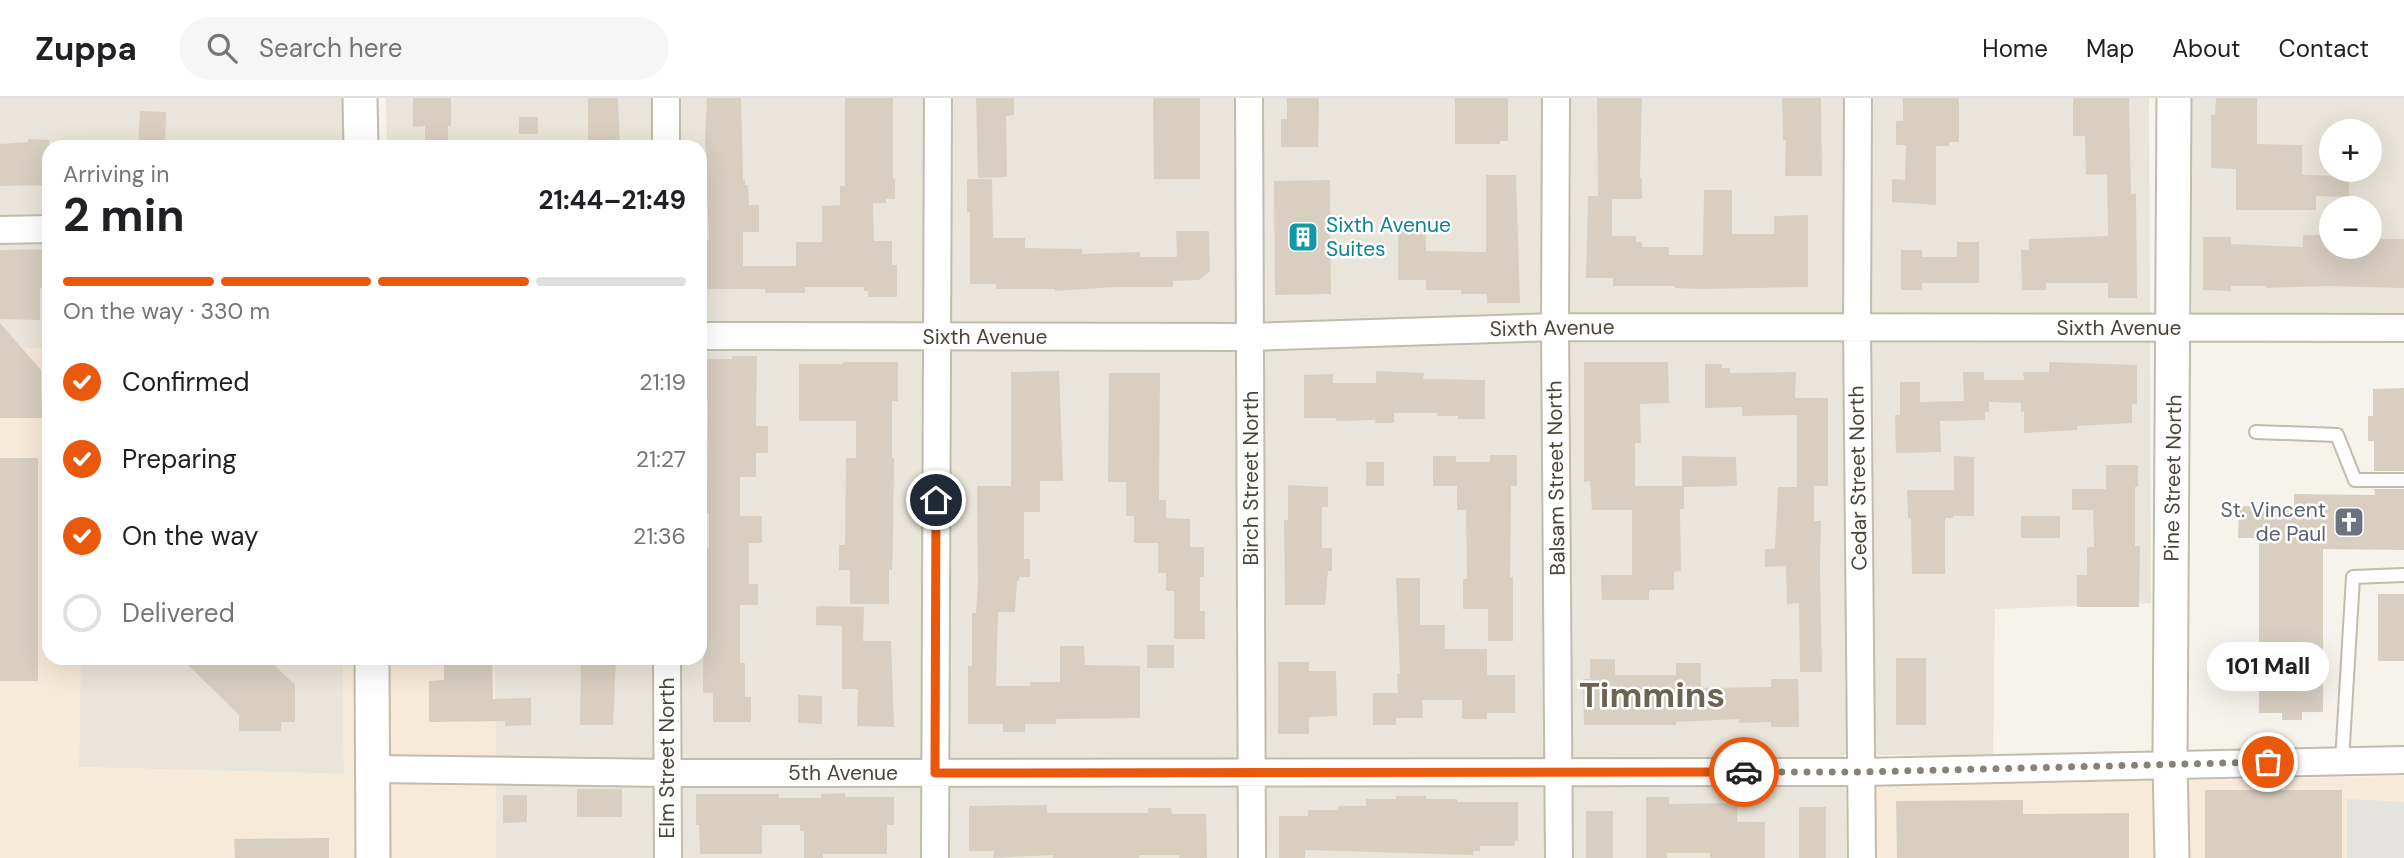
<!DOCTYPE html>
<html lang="en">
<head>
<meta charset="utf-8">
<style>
	:root { --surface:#fff; --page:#f6f6f6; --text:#202124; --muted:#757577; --line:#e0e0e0; --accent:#ea580c }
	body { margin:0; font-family:"DM Sans",sans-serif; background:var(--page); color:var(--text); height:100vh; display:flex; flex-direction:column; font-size:26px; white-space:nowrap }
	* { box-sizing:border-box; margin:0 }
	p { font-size:23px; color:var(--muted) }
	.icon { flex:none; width:38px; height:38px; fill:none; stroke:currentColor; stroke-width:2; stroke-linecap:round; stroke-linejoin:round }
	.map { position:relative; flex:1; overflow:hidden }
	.sheet { position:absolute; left:42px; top:42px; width:665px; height:525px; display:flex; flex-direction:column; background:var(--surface); border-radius:21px; box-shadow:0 7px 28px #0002 }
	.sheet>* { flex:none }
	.controls { position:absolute; left:2319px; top:21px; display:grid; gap:14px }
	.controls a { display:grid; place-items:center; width:63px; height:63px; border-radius:50%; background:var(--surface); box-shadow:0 7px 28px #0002; font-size:35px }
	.pin { position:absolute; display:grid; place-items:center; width:60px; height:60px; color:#fff; margin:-30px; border:4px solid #fff; border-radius:50%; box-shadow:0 2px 7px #0007 }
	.courier { position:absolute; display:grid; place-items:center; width:70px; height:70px; margin:-35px; border:5px solid #ea580c; border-radius:50%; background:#fff; color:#222; box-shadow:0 2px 9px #0007 }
	.bubble { position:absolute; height:49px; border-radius:24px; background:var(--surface); box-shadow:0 7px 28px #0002; font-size:23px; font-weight:700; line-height:49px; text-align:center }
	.overview em { font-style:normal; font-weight:700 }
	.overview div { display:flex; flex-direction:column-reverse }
	.overview { display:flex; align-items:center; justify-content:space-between; height:119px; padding:0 21px }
	h1 { font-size:46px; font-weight:700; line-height:52px }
	.bar { display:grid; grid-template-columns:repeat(4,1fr); gap:10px 7px; align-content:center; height:84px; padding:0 21px }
	.bar i { height:9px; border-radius:5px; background:var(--line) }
	.bar .current { background:var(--accent) }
	.bar p { grid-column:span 4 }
	ol { padding:0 21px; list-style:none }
	li { display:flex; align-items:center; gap:21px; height:77px }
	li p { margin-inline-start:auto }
	li .icon { padding:7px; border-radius:50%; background:var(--accent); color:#fff; stroke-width:4 }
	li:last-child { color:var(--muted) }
	li i { width:38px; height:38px; border:4px solid var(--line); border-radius:50% }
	header { display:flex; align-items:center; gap:42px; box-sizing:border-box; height:98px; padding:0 35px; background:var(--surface); border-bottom:2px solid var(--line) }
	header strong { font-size:33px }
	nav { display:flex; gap:38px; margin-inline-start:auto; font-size:24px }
	.search { width:490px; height:63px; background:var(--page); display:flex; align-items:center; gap:18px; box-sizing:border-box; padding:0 24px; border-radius:38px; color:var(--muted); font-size:26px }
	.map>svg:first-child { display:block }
	.residential { fill:#eae5da; fill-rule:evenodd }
	.commercial { fill:#f7ead8 }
	.parking { fill:#e5e3e0 }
	.building { fill:#d8cfc1 }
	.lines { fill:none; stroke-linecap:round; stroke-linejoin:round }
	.service-casing { stroke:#c2bbae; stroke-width:16 }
	.minor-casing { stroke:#c2bbae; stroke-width:30 }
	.tertiary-casing { stroke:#c2bbae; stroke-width:37 }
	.service { stroke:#fff; stroke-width:12 }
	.minor { stroke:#fff; stroke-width:26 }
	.tertiary { stroke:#fff; stroke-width:33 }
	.done { stroke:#878178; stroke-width:7; stroke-dasharray:0 12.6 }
	.route { stroke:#ea580c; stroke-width:9 }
	.labels { text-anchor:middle; stroke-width:5; stroke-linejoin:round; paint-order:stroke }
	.culture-label { font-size:21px; fill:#0d838f; stroke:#fff; text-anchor:start }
	.street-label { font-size:21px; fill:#4b4439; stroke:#fff }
	.worship-label { font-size:21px; fill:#5b616d; stroke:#fff; text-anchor:end }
	.town-label { font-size:35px; font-weight:bold; fill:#6e6250; stroke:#fff }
</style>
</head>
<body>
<header>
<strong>Zuppa</strong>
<div class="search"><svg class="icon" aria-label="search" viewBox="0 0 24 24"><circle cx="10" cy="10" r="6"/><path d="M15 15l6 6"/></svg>Search here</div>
<nav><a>Home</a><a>Map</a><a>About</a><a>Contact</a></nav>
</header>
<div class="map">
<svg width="2404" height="760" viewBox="0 0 2404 760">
	<rect width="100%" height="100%" fill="#f6f3ec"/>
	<!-- residential -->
	<path class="residential" d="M0,0h345l-1,49h-295v201l-49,1z
		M386,0h1763l2,505 -156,6 -2,146h-149l3,103h-1351l-1,-200h205v-511h-313z
		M2190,0h214v217h-212zM2331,33h39v39h-39zM2331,110h39v39h-39z
		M80,560h263l1,116 -265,-7z"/>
	<!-- commercial -->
	<path class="commercial" d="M49,250v310h32l-2,109 265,7 -1,-116h152l1,200h-496v-509z
		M2404,678v82h-557l-2,-71z"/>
	<!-- parking -->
	<path class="parking" d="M2347,701l57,3v56h-57z"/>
	<!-- building -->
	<path class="building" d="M413,0h38v28h-3v21h-23v-21l-12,1z
		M588,0h30l2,49h-22v-7h-10z
		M707,0h34l2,82h2v5h3l1,20h10v27h-16v34h53v-24h26v-36l18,-1v-19h5v-88h48v81h2v20h-9v4h-13l1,38h18v24h5v32h-29v-6h-4v-4h-59v6h-40v-4h-60l1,-49h3l-4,-98z
		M976,0h38v17l-8,1 1,61 -29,1z
		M1153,0h47v81h-46z
		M1287,0h32l-1,49h-37v-28h6z
		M1455,0h53v43h-8v3h-45z
		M1597,0h45l-2,80h2v21h-30v37h24v6h6v5h27v8h34l1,-65h28v44h42v-18l34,-1v72l-107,2 -26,-1v-2h-62v-8h-27l2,-82h10z
		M1782,0h39l1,78h-37l1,-36h-3z
		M1903,0h56v44h-10v4h-13v59l-44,-3v-23l13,1 1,-35h-10v-24h7z
		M2073,0h56l2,96h5l1,104h-29v-15h-62v7h-24l-1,-40h8v-11l79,-3 -1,-62 -21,1 -1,-39h-12z
		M2216,0h41v46l45,1v30l47,1v21l-33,-1v14h-80v-41l-25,-1v-53h4z
		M140,13l26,1 -1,35h-27z
		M519,19h19v17h-19z
		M28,41l21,1v45l-49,1v-42l28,-2z
		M1486,77h30l4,128h-33v-9h-26v-4h-35v-10h-28v-51h28v22l60,1z
		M967,81h25l1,59h32v10l57,1v5l58,-2v5h37l-1,-26h33l1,40 -11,9 -26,1v6h-58l-60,4v-2h-59v-5h-26v-72h-3z
		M1330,82l1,114 -56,1 -1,-114z
		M2303,137h22v2h6v10h39v-8h34v49l-76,-2 -62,2v-2h-35v5l-28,-1v-53h28v7l72,3z
		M1957,144h22v41h-57v7h-21v-40h21v7h35z
		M49,151v39h-9v32l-40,-1v-69z
		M0,225l41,47 1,48h-42z
		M732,258h25l-1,70h12v27h-12v24h-16v39h22v27h-13v41h9v21h-18v58h5v34h6v25h-38v-29h-10l1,-145h5v-35h-2l1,-112h-5v-42h29z
		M843,264h55v39h-6v57h2l-1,82 -1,30h-3v34h-39v-34h-11v-25h6l1,-87h10v-37h-57v-57h44z
		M1584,264h84l1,41 -29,1 1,39h-6v43h47v-30l54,1 1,29 -53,1v22h-4l1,62 -7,1v18h-25v10h-47l-1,-25h31v-65h-40l-2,-29 -6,1z
		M2049,264l88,3v39h-5v19l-55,3v4l-53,3v-22l-3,1v-9l-32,-1v10h-4v8l-45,1 1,31 -45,1 -1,-38h5v-33h20v20l44,-1 -1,-29h21v8h40l-1,-8h26z
		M1705,266h17v4h8v5l66,-1 -1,26h33v88h-14v35h7l-1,45 2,106h-22l-1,-69 -12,1 -1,-38 -21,1v-18h10l3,-62h19v-72l-55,1v-9l-37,1z
		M1059,273l4,110h-23v31h-16v47h6v18h-11v4h-2l-2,31h-17l-2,74h34v-4h30v-36h24l1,19 55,1v52l-84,1v5h-31v8h-22v-8h-35v-58h4v-53h4l2,-29 -1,-98h34v-114z
		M1376,273l48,2 -1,6 62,1v39h-27v-3h-21v-3h-43v10h-19v-3l-39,1v-3h-32v-43l29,-1v9h43z
		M1109,275h51l-1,127h7v18l24,1v28h14v30h-4v34h5v28h-31v-48h-8v-18h-8v-30h-24v-27h-8v-34h-18z
		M2404,290v83h-30v-30h-6v-25h5v-27z
		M1490,357h27v31h-6l-1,91h3v64h-25v-32h-25v-30h4l-1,-69h-9v-24h-24v-30h23v6h34z
		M1954,358l20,1v59h-21v2h-8v56h-33l-1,-56 -3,1 -1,-29h47z
		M0,360h38v223h-38z
		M1366,364h18v24h-18z
		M2106,367h32v22h-3v59h5l-1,61h-62v-32h10v-28h7l-1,-37h-21v-21h34z
		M1288,387l40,2v20h-6v41h10v23h-4l-3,34h-40l-1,-85h4z
		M2374,391h30v61l-81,-1v163h-21v8h-20v-7h-23v-175h-21l1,-32 55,1v-13l81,1z
		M2021,418h39v22h-39z
		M1396,480h24v47h25v24h42v26h28v38h-28v6h-25v-19h-40l1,18h-27v7h-23v-32h25l-1,-19h3z
		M2378,496h26v67h-26z
		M820,508l44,1 -1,34h28l3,86 -37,-1 1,-37h-16v-63l-26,-1v-18z
		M1147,547h27v23h-27z
		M181,560h86l28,27v37h-14v9h-42v-16z
		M444,560h48l1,41 38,-1v27l-26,1v-5l-76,1v-41l15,-1z
		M581,560h35l-3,67h-33z
		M1896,560h30v67h-30z
		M1590,561h25v16h61v-12h25v25l70,-1v-8h27l1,48h-28v-5l-32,1v-4l-63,3v3h-92l-1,-46h7z
		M1278,564h31v9h27l1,45 -28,1v17h-31z
		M798,597l24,1v28l-24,-1z
		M577,691h45v28h-45z
		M2205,692h137v68h-137z
		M845,695v4h49v28h-7v29h-64v4h-19v-27h-4v-6h-38v29h-62l-1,-29h-3v-31h83v4h42v-4z
		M503,697h24v27l-24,1z
		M1396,698h30v3h31v3h61v39h-3v5h-35v5h-7v4l-168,-5v8h-26v-42h29v-6h29l2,-4h27v-7h30z
		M1646,699h23v7l68,-1v19h28v36h-55v-5h-43v5h-21z
		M2023,702v14l106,-1v45h-232l-1,-57z
		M1047,707v8h101v-5h23l1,6h34l1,44h-28v-3h-40v3h-86v-3l-60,3 1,-7h-25v-45z
		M1799,709h27v51h-27z
		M1586,713h27v47h-27z
		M329,740v20h-94l-1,-19z"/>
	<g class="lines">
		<!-- service casing -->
		<g class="service-casing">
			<path id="service" d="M2256,334l81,3 18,45h49
				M2342,663l11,-184 51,-2"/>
		</g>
		<!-- minor casing -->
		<g class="minor-casing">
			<path id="minor" d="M666,0v49
				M1249,0l3,760
				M1556,0l-1,229 4,531
				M1858,0l-1,229 5,531
				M0,132l49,-1
				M700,238l550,1 305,-10 849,1
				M667,560l1,200
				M374,671l293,4 1195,-1 542,-12
				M935,760l3,-760"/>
		</g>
		<!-- tertiary casing -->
		<g class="tertiary-casing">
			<path id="tertiary" d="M360,0l1,49
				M372,560l1,200
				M2172,760l-2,-94 4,-666"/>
		</g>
		<!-- service -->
		<use href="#service" class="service"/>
		<!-- minor -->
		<use href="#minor" class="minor"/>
		<!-- tertiary -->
		<use href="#tertiary" class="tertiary"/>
	</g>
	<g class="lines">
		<!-- done -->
		<path class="done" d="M1744,674h118l406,-10"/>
		<!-- route -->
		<path class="route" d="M936,402l-1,273 809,-1"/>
	</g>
	<!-- icons -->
	<defs>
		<g id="building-square" transform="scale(1.575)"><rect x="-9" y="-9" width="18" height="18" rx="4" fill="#0f9aa8" stroke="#fff"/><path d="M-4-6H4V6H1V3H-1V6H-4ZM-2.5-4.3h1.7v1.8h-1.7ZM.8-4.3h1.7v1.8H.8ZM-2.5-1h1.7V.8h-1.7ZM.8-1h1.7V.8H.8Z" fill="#fff"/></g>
		<g id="church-square" transform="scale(1.575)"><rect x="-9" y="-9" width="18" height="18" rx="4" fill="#6b7280" stroke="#fff"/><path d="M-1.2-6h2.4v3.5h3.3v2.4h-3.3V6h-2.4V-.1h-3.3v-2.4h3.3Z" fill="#fff"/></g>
	</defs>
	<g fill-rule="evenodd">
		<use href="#building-square" x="1303" y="139"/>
		<use href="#church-square" x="2349" y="424"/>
	</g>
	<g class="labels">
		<!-- culture labels -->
		<g class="culture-label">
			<text x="1326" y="134">Sixth Avenue<tspan x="1326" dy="24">Suites</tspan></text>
		</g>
		<!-- street labels -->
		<g class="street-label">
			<text transform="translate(1552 230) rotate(-1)" y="7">Sixth Avenue</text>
			<text x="2119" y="237">Sixth Avenue</text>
			<text x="985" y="246">Sixth Avenue</text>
			<text transform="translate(1251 380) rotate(-90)" y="7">Birch Street North</text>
			<text transform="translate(1556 380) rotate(-91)" y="7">Balsam Street North</text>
			<text transform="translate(1858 380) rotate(-91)" y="7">Cedar Street North</text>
			<text transform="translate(2173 380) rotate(-89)" y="7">Pine Street North</text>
			<text transform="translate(667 660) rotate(-90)" y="7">Elm Street North</text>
			<text x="843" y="682">5th Avenue</text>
		</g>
		<!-- worship labels -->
		<g class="worship-label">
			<text x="2326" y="419">St. Vincent<tspan x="2326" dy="24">de Paul</tspan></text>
		</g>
		<!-- town labels -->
		<g class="town-label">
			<text x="1652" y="609">Timmins</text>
		</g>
	</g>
</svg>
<div class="controls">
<a>+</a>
<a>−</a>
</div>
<div class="pin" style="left:2268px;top:664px;background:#ea580c"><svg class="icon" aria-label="bag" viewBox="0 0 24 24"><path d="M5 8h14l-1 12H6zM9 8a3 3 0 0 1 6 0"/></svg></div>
<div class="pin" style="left:936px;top:402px;background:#1f2937"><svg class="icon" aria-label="home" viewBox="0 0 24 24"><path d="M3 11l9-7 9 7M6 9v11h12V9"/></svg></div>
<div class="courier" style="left:1744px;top:674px"><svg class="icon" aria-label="car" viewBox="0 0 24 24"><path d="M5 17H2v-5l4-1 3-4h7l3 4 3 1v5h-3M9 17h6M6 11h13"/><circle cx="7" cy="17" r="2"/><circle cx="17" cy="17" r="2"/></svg></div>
<div class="bubble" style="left:2207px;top:544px;width:122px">101 Mall</div>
<section class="sheet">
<div class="overview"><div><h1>2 min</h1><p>Arriving in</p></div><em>21:44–21:49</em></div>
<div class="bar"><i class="current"></i><i class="current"></i><i class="current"></i><i></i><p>On the way · 330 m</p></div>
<ol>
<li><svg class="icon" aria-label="check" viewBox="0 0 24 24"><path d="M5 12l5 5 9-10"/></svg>Confirmed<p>21:19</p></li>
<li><svg class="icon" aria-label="check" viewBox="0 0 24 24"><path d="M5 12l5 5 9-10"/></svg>Preparing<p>21:27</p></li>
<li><svg class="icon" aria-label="check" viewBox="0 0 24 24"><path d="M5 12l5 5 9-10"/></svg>On the way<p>21:36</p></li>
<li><i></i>Delivered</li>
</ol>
</section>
</div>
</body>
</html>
